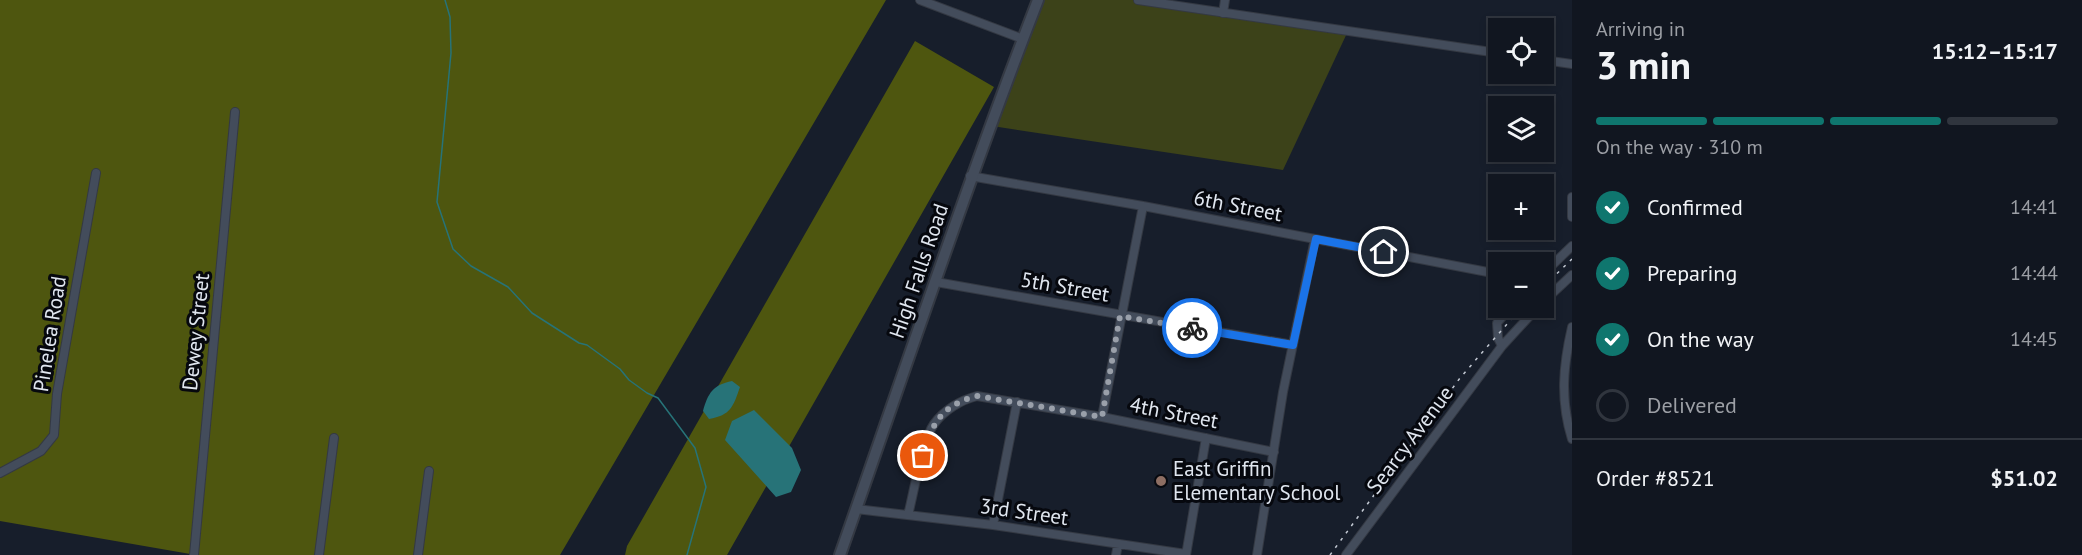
<!DOCTYPE html>
<html lang="en">
<head>
<meta charset="utf-8">
<style>
	:root { --surface:#111620; --page:#1a1f29; --text:#f1f3f6; --muted:#9c9fa5; --line:#30353e; --accent:#0f766e }
	body { margin:0; font-family:"PT Sans",sans-serif; background:var(--page); color:var(--text); height:100vh; display:flex; flex-direction:column; font-size:22px; white-space:nowrap }
	* { box-sizing:border-box; margin:0 }
	p { font-size:20px; color:var(--muted) }
	.icon { flex:none; width:33px; height:33px; fill:none; stroke:currentColor; stroke-width:2; stroke-linecap:round; stroke-linejoin:round }
	.map { position:relative; flex:1; overflow:hidden }
	.side { display:flex; flex-direction:column; background:var(--surface); width:510px }
	.side>* { flex:none }
	.buttons { position:absolute; left:1488px; top:18px; display:grid; gap:12px }
	.buttons a { display:grid; place-items:center; width:66px; height:66px; border-radius:0px; background:var(--surface); box-shadow:0 3px 9px #0003,0 0 0 2px var(--line); font-size:30px }
	.pin { position:absolute; display:grid; place-items:center; width:51px; height:51px; color:#fff; margin:-26px; border:3px solid #fff; border-radius:50%; box-shadow:0 2px 6px #0007 }
	.courier { position:absolute; display:grid; place-items:center; width:60px; height:60px; margin:-30px; border:4px solid #1a73e8; border-radius:50%; background:#fff; color:#222; box-shadow:0 2px 8px #0007 }
	.summary em { font-style:normal; font-weight:700 }
	.summary div { display:flex; flex-direction:column-reverse }
	.summary { display:flex; align-items:center; justify-content:space-between; height:102px; padding:0 24px }
	h1 { font-size:39px; font-weight:700; line-height:45px }
	.bar { display:grid; grid-template-columns:repeat(4,1fr); gap:9px 6px; align-content:center; height:72px; padding:0 24px }
	.bar i { height:8px; border-radius:4px; background:var(--line) }
	.bar .current { background:var(--accent) }
	.bar p { grid-column:span 4 }
	.line { display:flex; align-items:center; gap:15px; padding:0 24px; border-top:2px solid var(--line) }
	.line div { flex:1 }
	ol { padding:0 24px; list-style:none }
	li { display:flex; align-items:center; gap:18px; height:66px }
	li p { margin-inline-start:auto }
	li .icon { padding:6px; border-radius:50%; background:var(--accent); color:#fff; stroke-width:4 }
	li:last-child { color:var(--muted) }
	li i { width:33px; height:33px; border:3px solid var(--line); border-radius:50% }
	main { display:flex; flex:1; min-height:0 }
	.map>svg:first-child { display:block }
	.green { fill:#3c4219 }
	.forest { fill:#4e560f }
	.water { fill:#277378 }
	.lines { fill:none; stroke-linecap:round; stroke-linejoin:round }
	.stream { stroke:#277378; stroke-width:1.5 }
	.street-casing { stroke:#343943; stroke-width:10 }
	.secondary-casing { stroke:#343943; stroke-width:14 }
	.street { stroke:#434c5b; stroke-width:8 }
	.secondary { stroke:#434c5b; stroke-width:10 }
	.rail { stroke:#c4cad4; stroke-width:1.5; stroke-dasharray:3 6; stroke-linecap:butt }
	.done { stroke:#9aa0aa; stroke-width:6; stroke-dasharray:0 10.8 }
	.route { stroke:#1a73e8; stroke-width:8 }
	.education-dot { fill:#8d6e63; stroke:#06080e; stroke-width:2 }
	.labels { text-anchor:middle; stroke-width:6; stroke-linejoin:round; paint-order:stroke }
	.street-label { font-size:21px; fill:#e0e6ef; stroke:#06080e }
	.poi-label { font-size:21px; fill:#e0e6ef; stroke:#06080e; text-anchor:start }
</style>
</head>
<body>
<main>
<div class="map">
<svg width="1572" height="555" viewBox="0 0 1572 555">
	<rect width="100%" height="100%" fill="#171e2b"/>
	<!-- green -->
	<path class="green" d="M1040,0h93l215,31 -65,139 -291,-44z"/>
	<!-- forest -->
	<path class="forest" d="M0,0h886l-326,555h-364l-196,-34z
		M915,41l79,46 -267,468h-102l2,-9z"/>
	<!-- water -->
	<path class="water" d="M732,381l8,6c-7,20 -9,28 -31,32l-6,-8c5,-18 10,-26 29,-30z
		M754,410l38,38 9,22 -10,22 -15,5 -51,-57 7,-19z"/>
	<g class="lines">
		<!-- stream -->
		<path class="stream" d="M445,0l5,17 1,36 -14,149 16,47 18,17 37,21 24,26 47,30 8,2 33,24 9,11 18,13 11,5 37,50 11,39 -19,68"/>
		<!-- street casing -->
		<g class="street-casing">
			<path id="street" d="M920,0l103,39
				M1138,0l360,53
				M1223,13l2,-13
				M1544,60l28,4
				M970,176l173,30 355,68
				M1572,197v20
				M1544,273l28,-27
				M936,282l357,63
				M1544,301l28,-26
				M1572,327c-9,39 -12,73 0,112
				M1502,346l-4,-8 -1,-15 13,-15
				M1102,417l41,-211
				M0,473l41,-22 13,-16 3,-41 39,-221
				M856,509l137,16 193,29
				M908,515c6,-23 14,-74 26,-91 10,-14 27,-24 43,-28l125,21 172,35
				M993,525l24,-123
				M194,555l41,-443
				M319,555l15,-117
				M418,555l11,-84
				M1116,555l2,-11
				M1186,555l20,-117
				M1257,555l26,-163 32,-153
				M1346,555l156,-209 35,-38"/>
		</g>
		<!-- secondary casing -->
		<g class="secondary-casing">
			<path id="secondary" d="M840,555c65,-185 127,-372 198,-555"/>
		</g>
		<!-- street -->
		<use href="#street" class="street"/>
		<!-- secondary -->
		<use href="#secondary" class="secondary"/>
		<!-- rail -->
		<path class="rail" d="M1544,286l28,-27
			M1330,555l130,-177 61,-70"/>
	</g>
	<g class="lines">
		<!-- done -->
		<path class="done" d="M923,456c8,-32 19,-51 54,-60l125,21 18,-101 72,12"/>
		<!-- route -->
		<path class="route" d="M1192,328l101,17 23,-106 68,13"/>
	</g>
	<!-- markers -->
	<circle class="education-dot" cx="1161" cy="481" r="6"/>
	<g class="labels">
		<!-- street labels -->
		<g class="street-label">
			<text transform="translate(1238 206) rotate(11)" y="7">6th Street</text>
			<text transform="translate(919 271) rotate(-71)" y="7">High Falls Road</text>
			<text transform="translate(1065 287) rotate(10)" y="7">5th Street</text>
			<text transform="translate(196 332) rotate(-84)" y="7">Dewey Street</text>
			<text transform="translate(50 334) rotate(-81)" y="7">Pinelea Road</text>
			<text transform="translate(1174 413) rotate(11)" y="7">4th Street</text>
			<text transform="translate(1410 440) rotate(-53)" y="7">Searcy Avenue</text>
			<text transform="translate(1024 512) rotate(8)" y="7">3rd Street</text>
		</g>
		<!-- poi labels -->
		<g class="poi-label">
			<text x="1173" y="476">East Griffin<tspan x="1173" dy="24">Elementary School</tspan></text>
		</g>
	</g>
</svg>
<div class="buttons">
<a><svg class="icon" aria-label="locate" viewBox="0 0 24 24"><circle cx="12" cy="12" r="6"/><path d="M12 2v4M12 18v4M2 12h4M18 12h4"/></svg></a>
<a><svg class="icon" aria-label="layers" viewBox="0 0 24 24"><path d="M12 4l9 5-9 5-9-5zM3 14l9 5 9-5"/></svg></a>
<a>+</a>
<a>−</a>
</div>
<div class="pin" style="left:923px;top:456px;background:#ea580c"><svg class="icon" aria-label="bag" viewBox="0 0 24 24"><path d="M5 8h14l-1 12H6zM9 8a3 3 0 0 1 6 0"/></svg></div>
<div class="pin" style="left:1384px;top:252px;background:#1f2937"><svg class="icon" aria-label="home" viewBox="0 0 24 24"><path d="M3 11l9-7 9 7M6 9v11h12V9"/></svg></div>
<div class="courier" style="left:1192px;top:328px"><svg class="icon" aria-label="bike" viewBox="0 0 24 24"><circle cx="6" cy="16" r="4"/><circle cx="18" cy="16" r="4"/><path d="M6 16l4-8h5l3 8M10 8l3 8H6M13 5h3"/></svg></div>
</div>
<section class="side">
<div class="summary"><div><h1>3 min</h1><p>Arriving in</p></div><em>15:12–15:17</em></div>
<div class="bar"><i class="current"></i><i class="current"></i><i class="current"></i><i></i><p>On the way · 310 m</p></div>
<ol>
<li><svg class="icon" aria-label="check" viewBox="0 0 24 24"><path d="M5 12l5 5 9-10"/></svg>Confirmed<p>14:41</p></li>
<li><svg class="icon" aria-label="check" viewBox="0 0 24 24"><path d="M5 12l5 5 9-10"/></svg>Preparing<p>14:44</p></li>
<li><svg class="icon" aria-label="check" viewBox="0 0 24 24"><path d="M5 12l5 5 9-10"/></svg>On the way<p>14:45</p></li>
<li><i></i>Delivered</li>
</ol>
<div class="line" style="height:78px"><div>Order #8521</div><b>$51.02</b></div>
</section>
</main>
</body>
</html>
